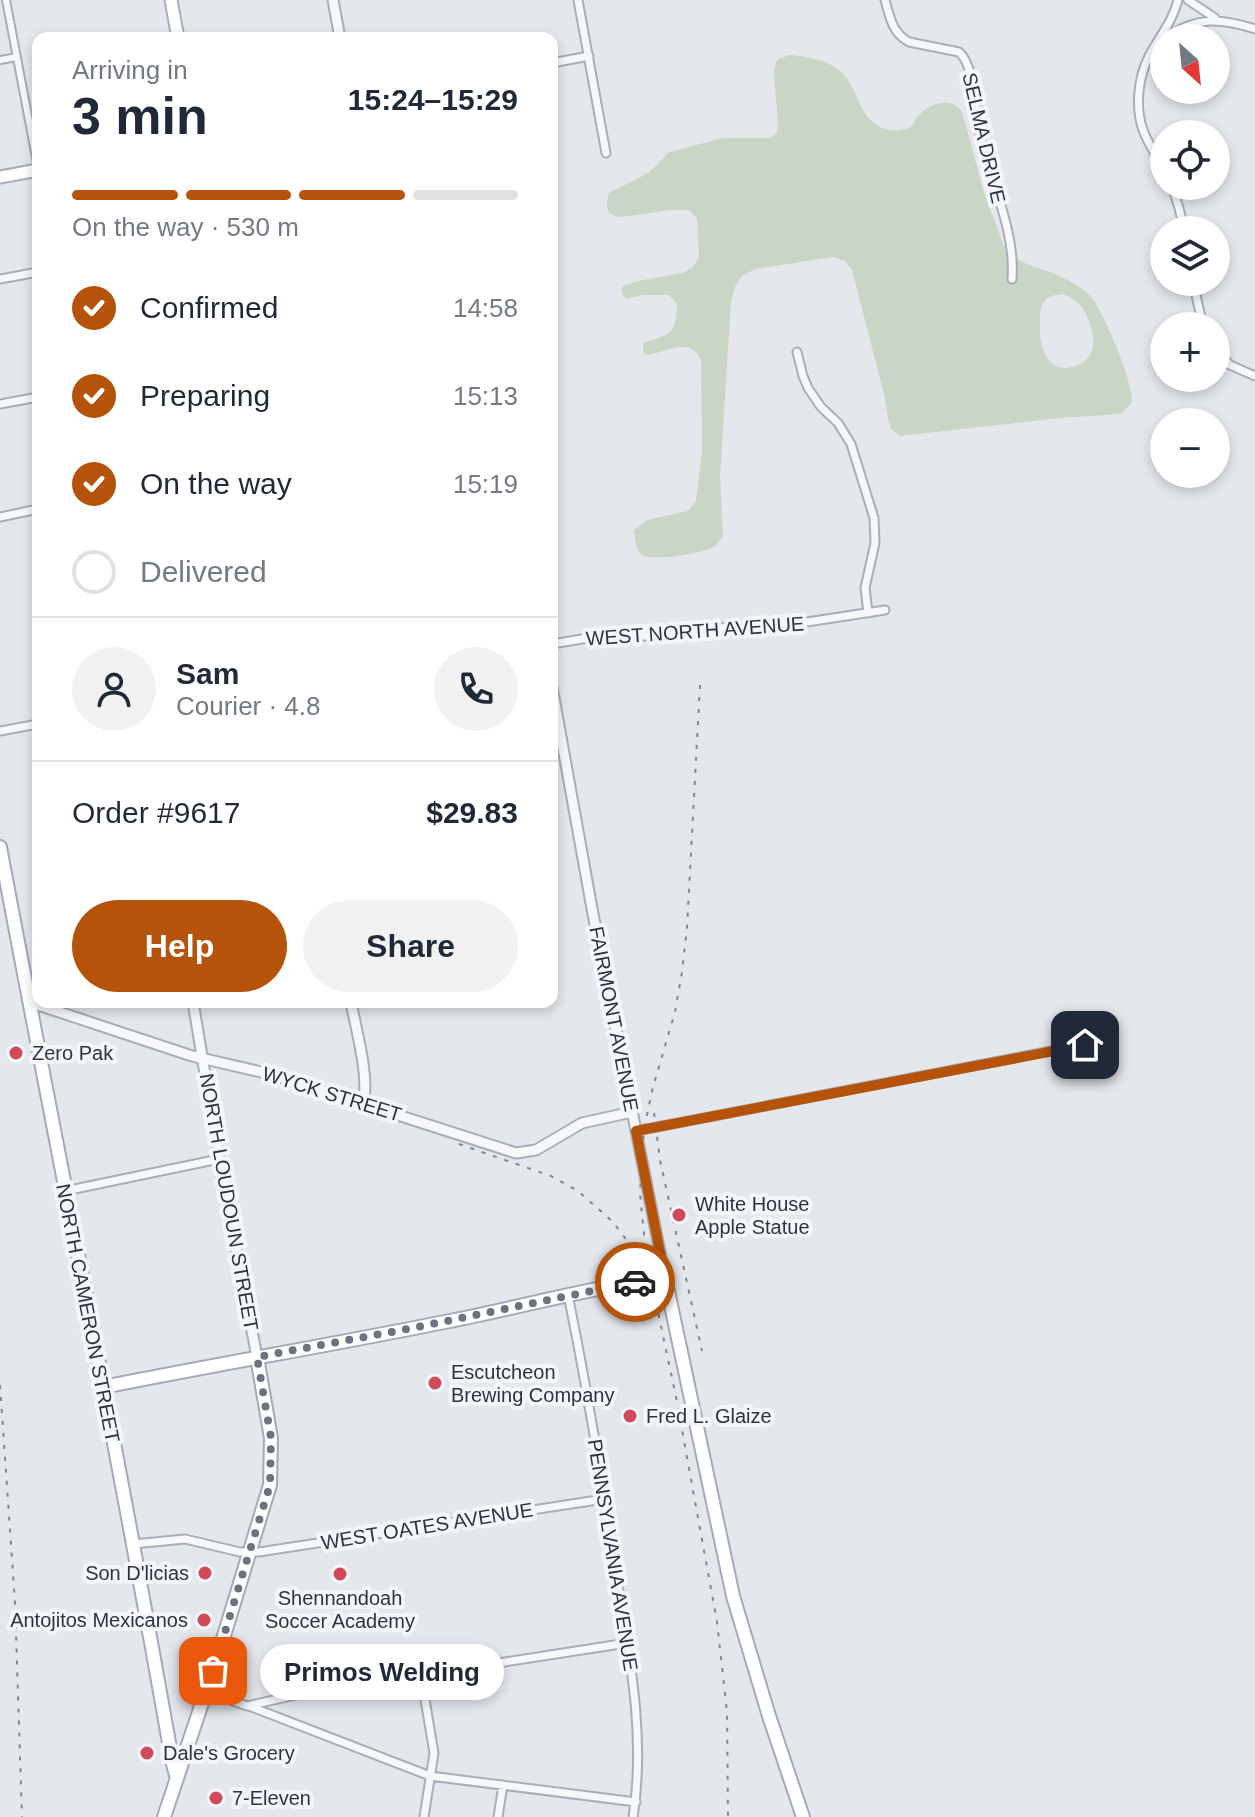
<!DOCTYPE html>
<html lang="en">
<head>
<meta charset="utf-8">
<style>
	:root { --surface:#fff; --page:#f2f2f3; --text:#1f2937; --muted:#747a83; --line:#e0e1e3; --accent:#b45309 }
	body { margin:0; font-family:Arial,sans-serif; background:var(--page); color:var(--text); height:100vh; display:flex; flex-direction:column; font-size:30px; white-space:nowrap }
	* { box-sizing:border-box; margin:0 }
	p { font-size:26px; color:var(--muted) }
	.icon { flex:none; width:44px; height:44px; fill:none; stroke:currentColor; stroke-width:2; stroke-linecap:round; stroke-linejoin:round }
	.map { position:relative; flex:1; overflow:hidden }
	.sheet { position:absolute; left:32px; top:32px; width:526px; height:976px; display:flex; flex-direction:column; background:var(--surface); border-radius:16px; box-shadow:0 4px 12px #0003 }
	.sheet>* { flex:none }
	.needle { width:52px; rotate:153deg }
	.buttons { position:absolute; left:1150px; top:24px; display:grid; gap:16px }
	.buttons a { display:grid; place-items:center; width:80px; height:80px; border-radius:50%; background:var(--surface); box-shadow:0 4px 12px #0003; font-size:40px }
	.pin { position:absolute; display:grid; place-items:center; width:68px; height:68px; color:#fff; margin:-34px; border-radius:16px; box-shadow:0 4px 12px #0006 }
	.courier { position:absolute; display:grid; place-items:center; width:80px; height:80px; margin:-40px; border:6px solid #b45309; border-radius:50%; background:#fff; color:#222; box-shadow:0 2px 10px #0007 }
	.bubble { position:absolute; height:56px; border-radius:28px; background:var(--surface); box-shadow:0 4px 12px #0003; font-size:26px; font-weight:600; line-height:56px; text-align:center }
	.head em { font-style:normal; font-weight:600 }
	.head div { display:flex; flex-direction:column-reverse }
	.head { display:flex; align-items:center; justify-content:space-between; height:136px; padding:0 40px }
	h1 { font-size:52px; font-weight:600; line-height:60px }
	.bar { display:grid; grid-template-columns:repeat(4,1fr); gap:12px 8px; align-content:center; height:96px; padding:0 40px }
	.bar i { height:10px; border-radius:6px; background:var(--line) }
	.bar .selected { background:var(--accent) }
	.bar p { grid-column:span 4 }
	.line { display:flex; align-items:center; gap:20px; padding:0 40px; border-top:2px solid var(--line) }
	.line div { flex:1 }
	.round { display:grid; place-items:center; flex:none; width:84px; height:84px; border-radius:42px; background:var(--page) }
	ol { padding:0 40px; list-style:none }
	li { display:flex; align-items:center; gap:24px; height:88px }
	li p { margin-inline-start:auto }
	li .icon { padding:8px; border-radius:50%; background:var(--accent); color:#fff; stroke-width:4 }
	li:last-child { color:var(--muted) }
	li i { width:44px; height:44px; border:4px solid var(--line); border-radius:50% }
	.primary-button { display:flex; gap:16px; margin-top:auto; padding:16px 40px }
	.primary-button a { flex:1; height:92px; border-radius:48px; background:var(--accent); color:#fff; font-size:32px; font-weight:600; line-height:92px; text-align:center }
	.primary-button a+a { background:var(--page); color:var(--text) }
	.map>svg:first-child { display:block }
	.green { fill:#c9d6c5; fill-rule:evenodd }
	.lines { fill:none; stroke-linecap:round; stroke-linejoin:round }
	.pedestrian-casing { stroke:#a9aeb7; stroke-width:10 }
	.minor-casing { stroke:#a9aeb7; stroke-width:11 }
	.tertiary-casing { stroke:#a9aeb7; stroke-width:13 }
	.secondary-casing { stroke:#a9aeb7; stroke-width:15 }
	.primary-casing { stroke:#a3abb8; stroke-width:16 }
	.pedestrian { stroke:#f7f8fa; stroke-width:6 }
	.minor { stroke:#f7f8fa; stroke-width:7 }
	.tertiary { stroke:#f7f8fa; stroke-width:9 }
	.secondary { stroke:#fff; stroke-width:11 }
	.primary { stroke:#fff; stroke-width:12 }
	.rail { stroke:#7d8696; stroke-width:2; stroke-dasharray:4 8; stroke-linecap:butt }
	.done { stroke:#6c737f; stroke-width:8; stroke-dasharray:0 14.4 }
	.route { stroke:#b45309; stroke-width:10 }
	.poi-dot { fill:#d1495b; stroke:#f4f6f9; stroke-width:3 }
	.labels { text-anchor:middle; stroke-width:8; stroke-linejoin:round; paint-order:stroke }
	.street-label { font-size:20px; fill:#2b3445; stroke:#f4f6f9 }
	.poi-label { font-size:20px; fill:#2b3445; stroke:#f4f6f9; text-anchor:start }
</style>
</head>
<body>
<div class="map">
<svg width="1255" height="1817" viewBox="0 0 1255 1817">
	<rect width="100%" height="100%" fill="#e4e7ec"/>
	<!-- green -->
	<path class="green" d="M789,55c16,1 40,5 52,17 19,17 16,47 44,57 7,2 16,2 24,-1 6,-4 6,-10 11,-14 12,-12 33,-17 42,-2l21,77 20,55c13,22 37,22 58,33 10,4 24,13 31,21 13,17 41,84 40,104l-11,12 -61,4 -160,18 -9,-7 -3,-11 -4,-24 -32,-124 -7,-9 -13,-4 -77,12 -14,8 -6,10 -4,14 -11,176 3,59c-3,3 -4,7 -8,10 -10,7 -66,17 -74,8 -6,-5 -6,-17 -7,-24l13,-10 41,-9 8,-10 6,-50 -1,-92c-11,-22 -34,-8 -52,-4l-5,-1 -1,-8 1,-3c27,-10 32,-7 33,-39l-8,-9h-26l-16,4 -3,-2 -3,-7 2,-4 15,-5 44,-8 11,-6 6,-10 -2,-39 -8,-8h-19l-41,6 -11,1 -9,-4c-3,-7 -2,-13 0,-20 22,-12 44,-18 58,-40l55,-15h48l6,-4 2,-7 -4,-56 3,-11zM1064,294c8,4 14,8 19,15 10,15 18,46 -3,55 -31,15 -42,-16 -40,-42 0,-8 0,-17 6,-23 5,-4 11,-4 18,-5z"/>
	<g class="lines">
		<!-- pedestrian casing -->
		<g class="pedestrian-casing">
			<path id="pedestrian" d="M6,0l32,168
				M0,60l17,-3"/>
		</g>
		<!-- minor casing -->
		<g class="minor-casing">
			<path id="minor" d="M578,0l28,153
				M885,0c5,17 7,33 24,42l50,10c16,13 16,61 21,82 10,47 36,97 32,145
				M1188,0l27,18
				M1166,38c30,-22 55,-20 89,-9
				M552,63l37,-7
				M1164,169c-7,-12 -16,-25 -21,-39 -8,-23 -5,-52 6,-74 10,-19 24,-35 29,-56
				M1172,186l7,22 5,22
				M0,279l38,-7
				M1193,282l10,44
				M1216,350l14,15 25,11
				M797,352l6,24 5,12 13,19 17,16 13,21 23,74 1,25 -10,45 3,25
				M0,404l38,-7
				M0,517l38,-8
				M552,644l48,-8h49l66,-9 40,3 130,-20
				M0,731l38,-7
				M636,1131l477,-92
				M65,1191l154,-32
				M568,1295c19,92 34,185 48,278 13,80 30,163 17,244
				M133,1544l52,-5 55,13h19l345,-53
				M421,1676l13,77 -10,64
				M206,1691l41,15 58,-13 322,-50
				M249,1706l181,70 206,26
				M498,1817l5,-32"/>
		</g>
		<!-- tertiary casing -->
		<g class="tertiary-casing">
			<path id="tertiary" d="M333,0l7,38
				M552,687l41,227 72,363
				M29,1002l163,54 78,18 246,79 20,-3 46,-27 50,-11
				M193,1002l29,174 35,181
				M351,1002c5,28 19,76 12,102"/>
		</g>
		<!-- secondary casing -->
		<g class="secondary-casing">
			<path id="secondary" d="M171,0l7,38
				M0,177l38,-7"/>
		</g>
		<!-- primary casing -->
		<g class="primary-casing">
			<path id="primary" d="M0,847c57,304 119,608 172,913l5,19
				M103,1387c116,-23 232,-43 347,-66 71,-14 142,-34 215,-44l68,319 36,120 34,101
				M164,1817l55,-165 51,-167 1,-47 -14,-81"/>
		</g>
		<!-- pedestrian -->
		<use href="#pedestrian" class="pedestrian"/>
		<!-- minor -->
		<use href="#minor" class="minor"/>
		<!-- tertiary -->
		<use href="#tertiary" class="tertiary"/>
		<!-- secondary -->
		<use href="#secondary" class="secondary"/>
		<!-- primary -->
		<use href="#primary" class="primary"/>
		<!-- rail -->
		<path class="rail" d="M700,685l-13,243 -5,44 -7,40 -22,75 -9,42 -4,64 6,62 30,142 41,225 10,90 1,105
			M654,1113l6,47 42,191
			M459,1144l92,32 27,15 35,31 18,24 13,23
			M0,1385l15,217 7,215"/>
	</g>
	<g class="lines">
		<!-- done -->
		<path class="done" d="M213,1671l57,-186 1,-47 -14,-81 156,-29 222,-46"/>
		<!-- route -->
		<path class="route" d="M635,1282l30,-5 -29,-146 449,-86"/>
	</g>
	<!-- markers -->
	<g class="poi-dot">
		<circle cx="16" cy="1053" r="8"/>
		<circle cx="679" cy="1215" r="8"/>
		<circle cx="435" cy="1383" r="8"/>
		<circle cx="630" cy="1416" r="8"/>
		<circle cx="205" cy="1573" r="8"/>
		<circle cx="340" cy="1574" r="8"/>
		<circle cx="204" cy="1620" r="8"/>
		<circle cx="147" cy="1753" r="8"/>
		<circle cx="216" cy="1798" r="8"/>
	</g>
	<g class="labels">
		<!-- street labels -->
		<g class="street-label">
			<text transform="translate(984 138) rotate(77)" y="7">SELMA DRIVE</text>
			<text transform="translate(695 631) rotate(-4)" y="7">WEST NORTH AVENUE</text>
			<text transform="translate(614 1019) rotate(79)" y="7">FAIRMONT AVENUE</text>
			<text transform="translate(332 1094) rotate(17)" y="7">WYCK STREET</text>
			<text transform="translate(229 1202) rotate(80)" y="7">NORTH LOUDOUN STREET</text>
			<text transform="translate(88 1313) rotate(79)" y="7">NORTH CAMERON STREET</text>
			<text transform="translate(427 1526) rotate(-9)" y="7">WEST OATES AVENUE</text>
			<text transform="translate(613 1555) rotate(81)" y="7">PENNSYLVANIA AVENUE</text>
		</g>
		<!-- poi labels -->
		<g class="poi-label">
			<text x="32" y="1060">Zero Pak</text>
			<text x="695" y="1211">White House<tspan x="695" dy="23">Apple Statue</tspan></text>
			<text x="451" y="1379">Escutcheon<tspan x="451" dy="23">Brewing Company</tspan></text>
			<text x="646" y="1423">Fred L. Glaize</text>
			<text x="189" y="1580" text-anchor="end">Son D'licias</text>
			<text x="340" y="1605" text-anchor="middle">Shennandoah<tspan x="340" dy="23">Soccer Academy</tspan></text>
			<text x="188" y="1627" text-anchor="end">Antojitos Mexicanos</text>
			<text x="163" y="1760">Dale's Grocery</text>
			<text x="232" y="1805">7-Eleven</text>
		</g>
	</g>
</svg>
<div class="buttons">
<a><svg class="needle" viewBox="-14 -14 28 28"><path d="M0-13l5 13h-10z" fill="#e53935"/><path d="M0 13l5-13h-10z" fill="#747a83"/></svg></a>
<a><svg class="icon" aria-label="locate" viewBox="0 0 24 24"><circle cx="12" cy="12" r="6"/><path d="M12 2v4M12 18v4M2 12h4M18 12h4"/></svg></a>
<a><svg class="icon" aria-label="layers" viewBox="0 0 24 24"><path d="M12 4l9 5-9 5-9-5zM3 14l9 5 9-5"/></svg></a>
<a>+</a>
<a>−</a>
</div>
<div class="pin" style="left:213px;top:1671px;background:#ea580c"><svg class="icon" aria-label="bag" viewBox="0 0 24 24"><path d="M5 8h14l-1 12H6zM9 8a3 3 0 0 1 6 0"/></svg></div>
<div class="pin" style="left:1085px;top:1045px;background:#1f2937"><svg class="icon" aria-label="home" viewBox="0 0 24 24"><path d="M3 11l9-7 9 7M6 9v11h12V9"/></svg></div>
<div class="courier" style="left:635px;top:1282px"><svg class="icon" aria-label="car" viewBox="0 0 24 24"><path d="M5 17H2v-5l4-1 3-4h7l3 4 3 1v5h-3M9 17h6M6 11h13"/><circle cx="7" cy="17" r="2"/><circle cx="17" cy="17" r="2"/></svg></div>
<div class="bubble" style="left:260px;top:1644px;width:244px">Primos Welding</div>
<section class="sheet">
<div class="head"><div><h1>3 min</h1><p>Arriving in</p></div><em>15:24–15:29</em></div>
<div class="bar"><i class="selected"></i><i class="selected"></i><i class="selected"></i><i></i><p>On the way · 530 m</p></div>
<ol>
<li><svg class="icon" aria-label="check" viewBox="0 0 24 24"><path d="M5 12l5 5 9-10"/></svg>Confirmed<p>14:58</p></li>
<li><svg class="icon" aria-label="check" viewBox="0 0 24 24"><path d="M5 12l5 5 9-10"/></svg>Preparing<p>15:13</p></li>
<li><svg class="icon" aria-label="check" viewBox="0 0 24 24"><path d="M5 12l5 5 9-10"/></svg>On the way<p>15:19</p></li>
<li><i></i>Delivered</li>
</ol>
<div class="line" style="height:144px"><a class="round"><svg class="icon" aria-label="person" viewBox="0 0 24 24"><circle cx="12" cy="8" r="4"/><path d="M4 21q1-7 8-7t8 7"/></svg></a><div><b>Sam</b><p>Courier · 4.8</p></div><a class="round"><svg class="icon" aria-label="phone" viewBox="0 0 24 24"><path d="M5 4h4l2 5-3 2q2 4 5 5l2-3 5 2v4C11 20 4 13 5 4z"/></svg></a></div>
<div class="line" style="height:104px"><div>Order #9617</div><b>$29.83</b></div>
<div class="primary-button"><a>Help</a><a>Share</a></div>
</section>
</div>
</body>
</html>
